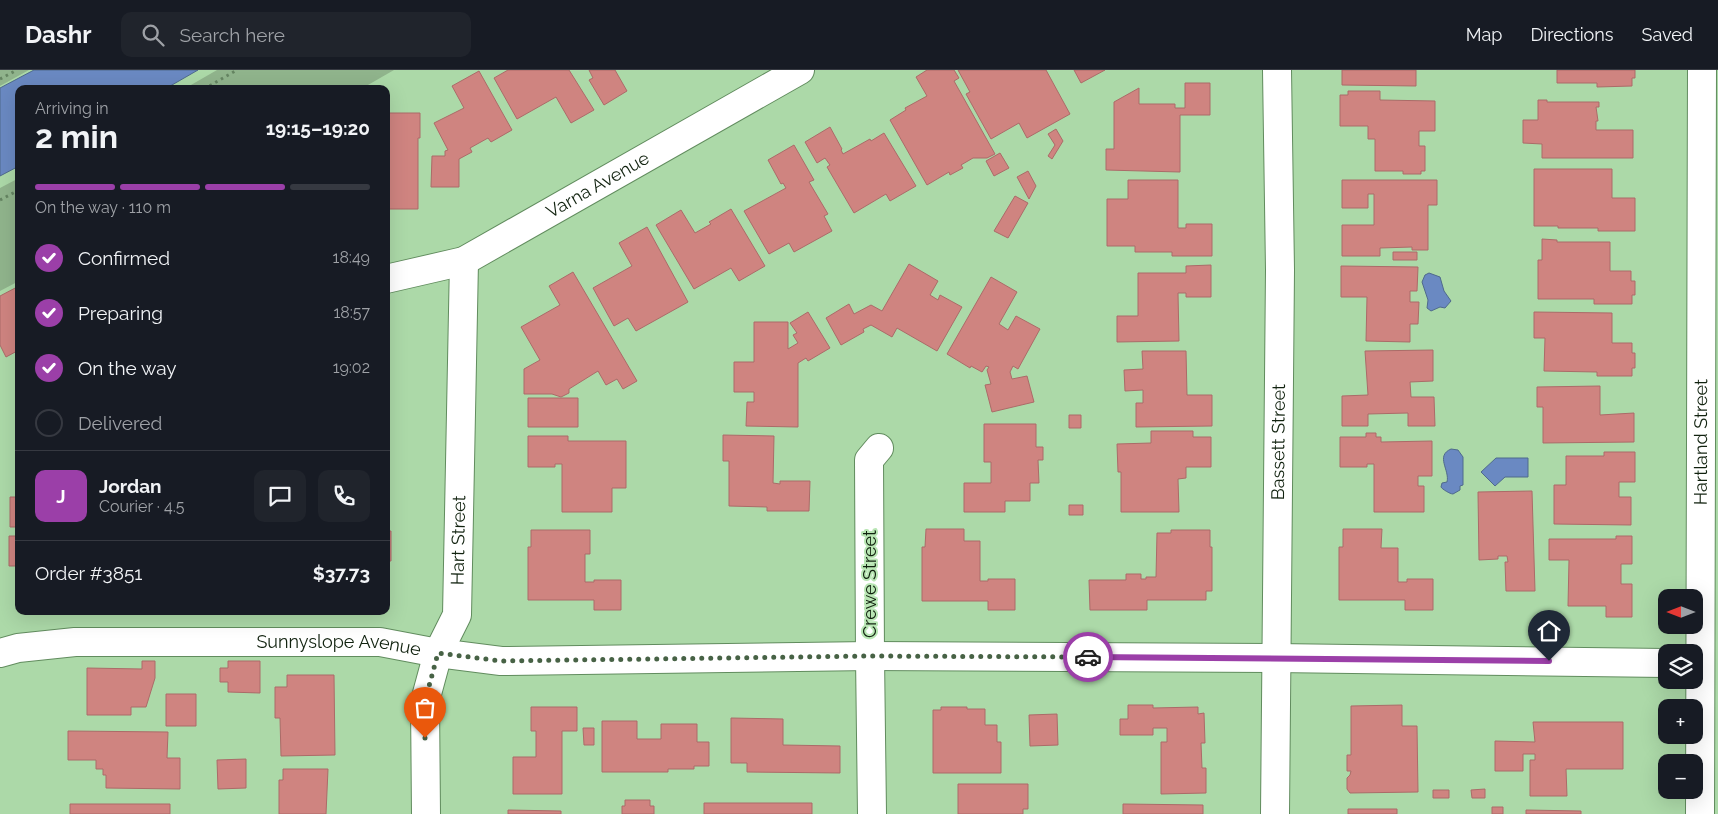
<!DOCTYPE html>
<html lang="en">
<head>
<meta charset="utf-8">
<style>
	:root { --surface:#171b24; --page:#20242c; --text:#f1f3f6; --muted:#9ea1a6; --line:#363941; --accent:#9b3fa8 }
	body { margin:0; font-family:Raleway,sans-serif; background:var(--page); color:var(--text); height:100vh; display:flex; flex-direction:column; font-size:19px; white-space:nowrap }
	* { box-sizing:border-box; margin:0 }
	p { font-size:16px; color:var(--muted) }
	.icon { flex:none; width:28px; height:28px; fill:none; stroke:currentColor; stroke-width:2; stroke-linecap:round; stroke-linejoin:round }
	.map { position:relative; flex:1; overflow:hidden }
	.drawer { position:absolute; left:15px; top:15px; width:375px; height:530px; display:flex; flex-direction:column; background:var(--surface); border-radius:10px; box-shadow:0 5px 20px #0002 }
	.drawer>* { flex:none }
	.needle { width:32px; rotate:270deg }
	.controls { position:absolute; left:1658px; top:519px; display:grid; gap:10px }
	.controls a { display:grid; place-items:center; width:45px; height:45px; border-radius:10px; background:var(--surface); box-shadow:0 5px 20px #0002; font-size:25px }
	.pin { position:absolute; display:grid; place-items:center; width:42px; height:42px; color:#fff; margin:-51px -21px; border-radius:50% 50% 50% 0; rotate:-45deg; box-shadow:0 0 5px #0007 }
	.pin .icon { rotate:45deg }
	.courier { position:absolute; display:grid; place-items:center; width:50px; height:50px; margin:-25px; border:4px solid #9b3fa8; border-radius:50%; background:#fff; color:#222; box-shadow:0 1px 6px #0007 }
	.head em { font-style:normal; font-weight:700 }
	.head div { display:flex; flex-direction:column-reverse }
	.head { display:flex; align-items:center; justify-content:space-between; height:85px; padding:0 20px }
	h1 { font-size:32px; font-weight:700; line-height:38px }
	.bar { display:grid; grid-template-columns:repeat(4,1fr); gap:8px 5px; align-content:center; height:60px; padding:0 20px }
	.bar i { height:6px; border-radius:4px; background:var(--line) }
	.bar .selected { background:var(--accent) }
	.bar p { grid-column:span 4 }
	.line { display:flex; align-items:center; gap:12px; padding:0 20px; border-top:1px solid var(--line) }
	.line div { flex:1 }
	.round { display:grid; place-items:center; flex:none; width:52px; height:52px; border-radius:10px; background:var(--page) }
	ol { padding:0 20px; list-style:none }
	li { display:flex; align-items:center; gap:15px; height:55px }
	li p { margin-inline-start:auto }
	li .icon { padding:5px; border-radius:50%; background:var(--accent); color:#fff; stroke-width:4 }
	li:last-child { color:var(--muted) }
	li i { width:28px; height:28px; border:2px solid var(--line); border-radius:50% }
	header { display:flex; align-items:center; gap:30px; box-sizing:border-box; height:70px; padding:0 25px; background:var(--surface); border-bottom:1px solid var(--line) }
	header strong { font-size:24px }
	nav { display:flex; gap:28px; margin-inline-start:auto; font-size:18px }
	.search { width:350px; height:45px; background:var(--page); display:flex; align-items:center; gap:12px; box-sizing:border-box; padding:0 18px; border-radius:10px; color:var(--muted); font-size:19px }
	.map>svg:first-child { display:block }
	.green { fill:#90b48c }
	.water { fill:#6a89c2; stroke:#4f6a8c }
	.building { fill:#cf8480; stroke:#ab6b68 }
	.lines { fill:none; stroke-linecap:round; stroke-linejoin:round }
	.minor-casing { stroke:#618c5e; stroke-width:30 }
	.path { stroke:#658562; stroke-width:3; stroke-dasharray:2.5 4; stroke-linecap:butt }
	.minor { stroke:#fff; stroke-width:28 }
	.done { stroke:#476245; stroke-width:5; stroke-dasharray:0 9 }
	.route { stroke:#9b3fa8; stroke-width:6 }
	.labels { text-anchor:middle; stroke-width:4; stroke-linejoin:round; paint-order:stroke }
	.street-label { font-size:18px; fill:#11220f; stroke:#b9e6b4 }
</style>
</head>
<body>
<header>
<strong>Dashr</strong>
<div class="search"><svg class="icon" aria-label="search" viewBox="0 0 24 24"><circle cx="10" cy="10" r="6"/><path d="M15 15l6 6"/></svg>Search here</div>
<nav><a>Map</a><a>Directions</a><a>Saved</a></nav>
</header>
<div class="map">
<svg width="1718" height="744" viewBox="0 0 1718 744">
	<rect width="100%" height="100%" fill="#acd9a8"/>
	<!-- green -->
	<path class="green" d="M0,0h29l-29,16z
		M217,0h177l-33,19h-177z
		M19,108v103l-19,10v-103z"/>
	<!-- water -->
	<path class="water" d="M34,0h164l-33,19h-146v77l-19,10v-88z
		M1429,203l11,4 4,14 7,10 -6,7 -5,-1 -9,4 -4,-3 1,-8 -6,-18 3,-7z
		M1451,379l7,1 5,7v28l-3,1v4l-7,4c-3,0 -11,-5 -12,-7l1,-4 5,-1c3,-12 -12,-26 4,-33z
		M1496,388h32v19h-23l-10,9 -14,-14z"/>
	<!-- building -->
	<path class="building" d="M508,0h61l25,40 -23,13 -15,-26 -39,22 -23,-41z
		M589,0h26l12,21 -23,14 -15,-25 4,-2z
		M927,0h27l5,8 -5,3 41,73 -8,4h-14l-12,7 2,3 -13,7 -1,-3 -22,13 -37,-65 16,-10 -1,-2 22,-12 -11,-19z
		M958,0h88l24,44 -43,24 -8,-15 -28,16 -25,-45 4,-2z
		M1074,0h31l-24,13z
		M1342,0h74v16l-74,-1z
		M1557,0h78v8h-3v8l-35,1v-4h-40z
		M479,1l33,59 -21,12 -3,-4 -18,10 2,4 -13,7v28h-28l1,-31h13v-5l3,-1 -14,-27 30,-15 -12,-22z
		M1185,13h25v32h-30v57l-74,-2v-21h8v-47l25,-14v16h36v4h10z
		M1348,21h32v9l55,1v30h-16v15h6v25h-4v3h-18v-3h-28v-32h-7v-13h-28v-31h8z
		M1538,30h9v2h52v5h-3l2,14h-2v9h37v28h-91v-14l-19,-1v-23h15z
		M387,43h33v25h-2v71h-32z
		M830,57l12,22 -1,1 2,4 27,-15 1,2 13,-8 32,53 -26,15 -4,-7 -32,19 -27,-46 3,-2 -5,-7 -8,5 -12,-21z
		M1056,59l7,12 -11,18 -4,-3 7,-11 -7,-11z
		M794,75l20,35 -5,2 19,32 -4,2 8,15 -38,21 -5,-9 -20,11 -25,-43 42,-23 -3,-5 -2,1 -13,-24z
		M1000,83l9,15 -15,8 -8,-15z
		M1534,99h78v29h23v33h-37v-3h-40v-2h-24z
		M1028,101l8,15 -7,13 -12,-22z
		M1128,110h50v48h8v-4h26v32h-40v-4h-37v-6h-28v-47h21z
		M1342,110h95v25h-9v45h-16v-3l-32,1v8h-38v-31h32v-31h-6v14h-26z
		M1015,126l13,7 -20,35 -14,-7z
		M731,139l34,57 -26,15 -8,-13 -37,21 -38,-64 25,-15 14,23 16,-9 -2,-2z
		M647,157l41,75 -52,29 -8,-13 -14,8 -21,-38 39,-22 -13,-23z
		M1542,169l15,1v2h53v29h21v10h4v14h-3v9h-38v-5h-56v-39h4z
		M1393,182h24v8h-24z
		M909,194l29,17 -8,14 8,5 2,-5 22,12 -25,44 -40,-23 -5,9 -21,-12 -8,4 1,3 -23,13 -15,-27 23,-14 5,10 17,-9 11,6z
		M1211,195v32h-25v-4h-8l1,48 -62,1v-26h21v-43h48v-7z
		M1341,196l77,1 -1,24h-7v11h9l-1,22h-8v18l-44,-1 1,-44h-26z
		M573,202l64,109 -14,8 -6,-10 -11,6 -8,-14 -29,18v4l-8,4 -9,-3h-28v-25l16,-9 -19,-33 39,-22 -11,-19z
		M991,207l26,15 -18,32 9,6 8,-14 24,13 -22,40 -5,-3 -3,6 2,7 15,-3 7,26 -42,10 -7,-27 6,-1 -4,-14 2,-3 -3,-1 -4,6 -11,-6 -1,2 -23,-14z
		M19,216v64l-13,7 -6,-12v-49z
		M808,242l22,36 -22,13 -2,-3 -8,5v64l-52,-1 1,-24h7v-10h-20v-30h20v-40h34v27l10,-6 -5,-8 4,-2 -7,-10z
		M1534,242l78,1v30h20v10h3v15h-3v8h-35v-4l-53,-1 1,-33h-11z
		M1433,280v31l-23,1 1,15h23l1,29h-27v-13l-40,1v12h-26v-30l26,-1 -3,-44z
		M1142,281h44l1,44h25v31l-76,1v-24h7v-13l-18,1 -1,-21 19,-1z
		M386,286h2l1,70h-3z
		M1600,316v29l34,-2v29l-91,1v-36h-6v-20z
		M528,328h50v29h-50z
		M1069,345h12v13h-12z
		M984,354h52v23h7v13h-5l1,23h-9v18h-25v11h-41v-29h27v-21h-7z
		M1151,361h42v6h18v30h-25v11l-8,1 1,33h-58v-40h-3l-1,-28 34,-1z
		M1366,363h10v4h5v5l51,-1v35h-14v10h6v26h-50v-48h-7v3h-27v-30h26z
		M723,365l51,1 -1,47 7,1v-3h30l-1,30h-42v-4l-38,-1v-45h-6z
		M528,366h40v5h58v47h-14v24h-50v-48h-7v3h-27z
		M1604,382h31v30h-16v15h12v28l-77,-1v-39h12v-29h38z
		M1532,421l3,100h-29l-1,-29h3l-1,-6h-9v3l-19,1 -1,-68z
		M10,427h9v30h-9z
		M1069,435h14v10h-14z
		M926,459h38v12h16v40h8v-2h27v31h-27v-9h-66v-54h3z
		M1343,459h39l-1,19h17v34h9v-3h26v31h-28v-10h-66v-53h4z
		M531,460h59v24h-5v28h9v-2h27v30h-27v-10h-66v-53h3z
		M1171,460h39v17h2v44h-6v9h-59v10h-57l-1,-30h37v-6h15v5h5v-2h10l1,-44h14z
		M386,461h5v30h-5z
		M9,466h10v30h-10z
		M1616,466h16v28h-11v20h11v33h-26v-11h-38l1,-46h-20v-21h67z
		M142,591h13v17l-9,29h-15v8h-44v-47l55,1z
		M228,591h32v32l-32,-1v-10h-8v-14h8z
		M287,605h47l1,80 -54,1 -1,-38h-5v-31h12z
		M166,624h30v32h-30z
		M1128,635h25v3l45,-1v7l6,-1 1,30h-4l1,25h4v25l-45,1v-52h6v-14h-14v7h-33v-16h8z
		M1402,635v21h15l1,66 -68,1 -3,-4v-11l3,-3 1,-4h-4v-16h4v-49z
		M531,637h46v24h-15v63h-49v-37h23v-26h-5z
		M941,637h26v2h18v16h12v17h4v31h-68v-63h8z
		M1057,644l1,31 -28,1 -1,-31z
		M731,648l52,1v26l57,1v27l-93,-1v-9h-16z
		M602,651h35v18h24v-15h36v18h12v24h-15v3h-26v3h-66z
		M1533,652h90v47h-57l1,27h-37v-36h5v-6h-12v17h-28v-30l40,1z
		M583,658h11v17h-10z
		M68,661l100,1 -1,26h13v31l-74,-1v-13h-3v-6h-7v-9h-28z
		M246,689v29l-28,1 -1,-29z
		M283,699h45l-2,45h-47v-34h4z
		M958,714h70v25h-5v5h-65z
		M1485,719v9h-13l-1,-8z
		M1433,720h16v8h-16z
		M625,730h25v6h4v8h-32v-8h3z
		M704,733h108v11h-108z
		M70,734h100v10h-100z
		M1123,734l80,1v9h-80z
		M1492,737h11v7h-11z
		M1348,739h49v5h-49z
		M508,740l53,1v3h-53z
		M1526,740l55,1v3h-55z"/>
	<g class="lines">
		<!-- minor casing -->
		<g class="minor-casing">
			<g id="minor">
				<path id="s1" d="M386,209l78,-18 336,-191"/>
				<path id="s2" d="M0,583l18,-5 57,-6h305l58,11 63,8 369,-5 405,2 391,5"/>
				<path id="s3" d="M426,744l-1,-113 13,-48 19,-38 7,-354"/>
				<path d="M872,744l-2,-158 -1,-196 10,-12"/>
				<path id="s4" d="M1275,744l5,-544 -3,-200"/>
				<path id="s5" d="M1700,744l2,-744"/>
			</g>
		</g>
		<!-- path -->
		<path class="path" d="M0,9l17,-9
			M204,19l33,-19
			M0,130l19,-10"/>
		<!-- minor -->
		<use href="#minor" class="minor"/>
	</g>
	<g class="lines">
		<!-- done -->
		<path class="done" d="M425,668v-37l13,-48 63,8 369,-5 218,1"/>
		<!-- route -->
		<path class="route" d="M1088,587l461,4"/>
	</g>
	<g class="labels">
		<!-- street labels -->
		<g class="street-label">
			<text dy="6" stroke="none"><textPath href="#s1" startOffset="234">Varna Avenue</textPath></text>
			<text dy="6" stroke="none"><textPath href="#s4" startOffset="372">Bassett Street</textPath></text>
			<text dy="6" stroke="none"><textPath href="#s5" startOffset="372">Hartland Street</textPath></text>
			<text dy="6" stroke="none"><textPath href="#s3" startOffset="280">Hart Street</textPath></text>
			<text transform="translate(870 514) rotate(-90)" y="6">Crewe Street</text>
			<text dy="6" stroke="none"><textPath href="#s2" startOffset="340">Sunnyslope Avenue</textPath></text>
		</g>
	</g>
</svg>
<div class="controls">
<a><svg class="needle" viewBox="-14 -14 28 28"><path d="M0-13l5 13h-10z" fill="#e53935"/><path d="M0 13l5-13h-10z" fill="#9ea1a6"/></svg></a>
<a><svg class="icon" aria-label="layers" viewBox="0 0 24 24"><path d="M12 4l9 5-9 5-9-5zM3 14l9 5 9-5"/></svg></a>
<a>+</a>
<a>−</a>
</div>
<div class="pin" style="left:425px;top:668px;background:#ea580c"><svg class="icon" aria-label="bag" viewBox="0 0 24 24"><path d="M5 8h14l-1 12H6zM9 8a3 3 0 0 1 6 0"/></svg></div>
<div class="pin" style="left:1549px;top:591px;background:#1f2937"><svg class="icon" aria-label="home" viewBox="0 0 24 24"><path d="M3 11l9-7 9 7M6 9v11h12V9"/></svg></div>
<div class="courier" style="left:1088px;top:587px"><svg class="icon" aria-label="car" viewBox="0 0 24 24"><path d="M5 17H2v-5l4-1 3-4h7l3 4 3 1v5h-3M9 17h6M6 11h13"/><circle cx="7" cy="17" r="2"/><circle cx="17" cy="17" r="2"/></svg></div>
<section class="drawer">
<div class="head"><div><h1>2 min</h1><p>Arriving in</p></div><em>19:15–19:20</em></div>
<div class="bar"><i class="selected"></i><i class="selected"></i><i class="selected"></i><i></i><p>On the way · 110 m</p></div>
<ol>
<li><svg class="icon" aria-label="check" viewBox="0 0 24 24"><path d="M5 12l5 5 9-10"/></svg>Confirmed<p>18:49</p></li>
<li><svg class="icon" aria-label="check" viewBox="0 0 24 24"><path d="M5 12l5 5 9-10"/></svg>Preparing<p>18:57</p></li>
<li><svg class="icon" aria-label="check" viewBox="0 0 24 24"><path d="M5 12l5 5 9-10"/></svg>On the way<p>19:02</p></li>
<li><i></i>Delivered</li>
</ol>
<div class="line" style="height:90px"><b class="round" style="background:var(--accent);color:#fff">J</b><div><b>Jordan</b><p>Courier · 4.5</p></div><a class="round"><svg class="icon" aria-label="chat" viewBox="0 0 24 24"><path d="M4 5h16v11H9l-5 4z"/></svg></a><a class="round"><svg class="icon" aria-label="phone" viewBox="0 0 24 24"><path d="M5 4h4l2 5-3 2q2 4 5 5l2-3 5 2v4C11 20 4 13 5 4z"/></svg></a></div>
<div class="line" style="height:65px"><div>Order #3851</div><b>$37.73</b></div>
</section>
</div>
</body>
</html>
